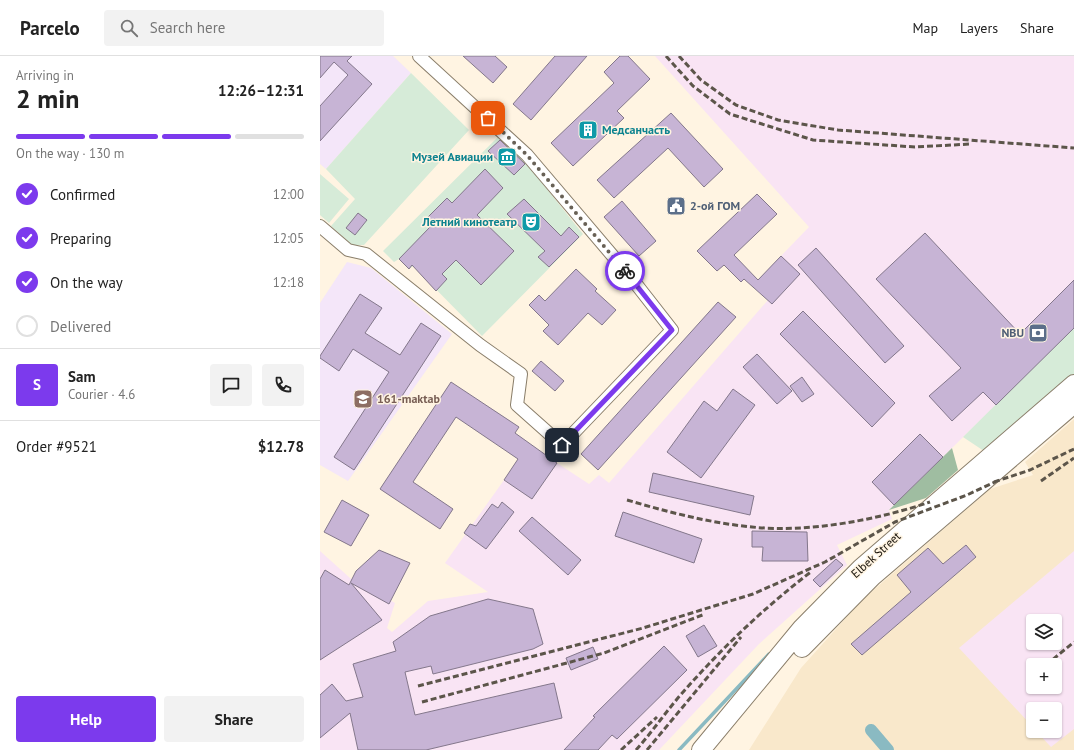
<!DOCTYPE html>
<html lang="en">
<head>
<meta charset="utf-8">
<style>
	:root { --surface:#fff; --page:#f2f2f2; --text:#222; --muted:#767676; --line:#e0e0e0; --accent:#7c3aed }
	body { margin:0; font-family:"PT Sans",sans-serif; background:var(--page); color:var(--text); height:100vh; display:flex; flex-direction:column; font-size:15px; white-space:nowrap }
	* { box-sizing:border-box; margin:0 }
	p { font-size:13px; color:var(--muted) }
	.icon { flex:none; width:22px; height:22px; fill:none; stroke:currentColor; stroke-width:2; stroke-linecap:round; stroke-linejoin:round }
	.map { position:relative; flex:1; overflow:hidden }
	.panel { display:flex; flex-direction:column; background:var(--surface); width:320px }
	.panel>* { flex:none }
	.fabs { position:absolute; left:706px; top:558px; display:grid; gap:8px }
	.fabs a { display:grid; place-items:center; width:36px; height:36px; border-radius:4px; background:var(--surface); box-shadow:0 1px 3px #0004; font-size:20px }
	.pin { position:absolute; display:grid; place-items:center; width:34px; height:34px; color:#fff; margin:-17px; border-radius:8px; box-shadow:0 2px 6px #0006 }
	.courier { position:absolute; display:grid; place-items:center; width:40px; height:40px; margin:-20px; border:3px solid #7c3aed; border-radius:50%; background:#fff; color:#222; box-shadow:0 1px 5px #0007 }
	.headline em { font-style:normal; font-weight:700 }
	.headline div { display:flex; flex-direction:column-reverse }
	.headline { display:flex; align-items:center; justify-content:space-between; height:68px; padding:0 16px }
	h1 { font-size:26px; font-weight:700; line-height:30px }
	.bar { display:grid; grid-template-columns:repeat(4,1fr); gap:6px 4px; align-content:center; height:48px; padding:0 16px }
	.bar i { height:5px; border-radius:3px; background:var(--line) }
	.bar .selected { background:var(--accent) }
	.bar p { grid-column:span 4 }
	.line { display:flex; align-items:center; gap:10px; padding:0 16px; border-top:1px solid var(--line) }
	.line div { flex:1 }
	.round { display:grid; place-items:center; flex:none; width:42px; height:42px; border-radius:4px; background:var(--page) }
	ol { padding:0 16px; list-style:none }
	li { display:flex; align-items:center; gap:12px; height:44px }
	li p { margin-inline-start:auto }
	li .icon { padding:4px; border-radius:50%; background:var(--accent); color:#fff; stroke-width:4 }
	li:last-child { color:var(--muted) }
	li i { width:22px; height:22px; border:2px solid var(--line); border-radius:50% }
	.cta { display:flex; gap:8px; margin-top:auto; padding:8px 16px }
	.cta a { flex:1; height:46px; border-radius:4px; background:var(--accent); color:#fff; font-size:16px; font-weight:700; line-height:46px; text-align:center }
	.cta a+a { background:var(--page); color:var(--text) }
	header { display:flex; align-items:center; gap:24px; box-sizing:border-box; height:56px; padding:0 20px; background:var(--surface); border-bottom:1px solid var(--line) }
	header strong { font-size:19px }
	nav { display:flex; gap:22px; margin-inline-start:auto; font-size:14px }
	.search { width:280px; height:36px; background:var(--page); display:flex; align-items:center; gap:10px; box-sizing:border-box; padding:0 14px; border-radius:4px; color:var(--muted); font-size:15px }
	main { display:flex; flex:1; min-height:0 }
	.map>svg:first-child { display:block }
	.built { fill:#f9e8cb; fill-rule:evenodd }
	.industrial { fill:#f9e4f4; fill-rule:evenodd }
	.education { fill:#f4e6f9 }
	.green { fill:#d6ebd8 }
	.forest { fill:#9fbda1 }
	.lines { fill:none; stroke-linecap:round; stroke-linejoin:round }
	.stream { stroke:#8abac2; stroke-width:3.5 }
	.canal { stroke:#8abac2; stroke-width:12 }
	.building { fill:#c7b4d5; stroke:#83778b }
	.minor-casing { stroke:#8a7e6a; stroke-width:14 }
	.secondary-casing { stroke:#8a7e6a; stroke-width:20 }
	.minor { stroke:#fff; stroke-width:12 }
	.secondary { stroke:#fff; stroke-width:18 }
	.rail { stroke:#5c554a; stroke-width:3; stroke-dasharray:6 3; stroke-linecap:butt }
	.done { stroke:#686156; stroke-width:4; stroke-dasharray:0 7.2 }
	.route { stroke:#7c3aed; stroke-width:5 }
	.labels { text-anchor:middle; stroke-width:3; stroke-linejoin:round; paint-order:stroke }
	.culture-label { font-size:12px; font-weight:bold; fill:#0d838f; stroke:#fff4e2; text-anchor:end }
	.service-label { font-size:12px; font-weight:bold; fill:#4e5e75; stroke:#fff4e2; text-anchor:start }
	.education-label { font-size:12px; font-weight:bold; fill:#785e54; stroke:#fff4e2; text-anchor:start }
	.street-label { font-size:12px; fill:#17120a; stroke:#fff4e2 }
</style>
</head>
<body>
<header>
<strong>Parcelo</strong>
<div class="search"><svg class="icon" aria-label="search" viewBox="0 0 24 24"><circle cx="10" cy="10" r="6"/><path d="M15 15l6 6"/></svg>Search here</div>
<nav><a>Map</a><a>Layers</a><a>Share</a></nav>
</header>
<main>
<section class="panel">
<div class="headline"><div><h1>2 min</h1><p>Arriving in</p></div><em>12:26–12:31</em></div>
<div class="bar"><i class="selected"></i><i class="selected"></i><i class="selected"></i><i></i><p>On the way · 130 m</p></div>
<ol>
<li><svg class="icon" aria-label="check" viewBox="0 0 24 24"><path d="M5 12l5 5 9-10"/></svg>Confirmed<p>12:00</p></li>
<li><svg class="icon" aria-label="check" viewBox="0 0 24 24"><path d="M5 12l5 5 9-10"/></svg>Preparing<p>12:05</p></li>
<li><svg class="icon" aria-label="check" viewBox="0 0 24 24"><path d="M5 12l5 5 9-10"/></svg>On the way<p>12:18</p></li>
<li><i></i>Delivered</li>
</ol>
<div class="line" style="height:72px"><b class="round" style="background:var(--accent);color:#fff">S</b><div><b>Sam</b><p>Courier · 4.6</p></div><a class="round"><svg class="icon" aria-label="chat" viewBox="0 0 24 24"><path d="M4 5h16v11H9l-5 4z"/></svg></a><a class="round"><svg class="icon" aria-label="phone" viewBox="0 0 24 24"><path d="M5 4h4l2 5-3 2q2 4 5 5l2-3 5 2v4C11 20 4 13 5 4z"/></svg></a></div>
<div class="line" style="height:52px"><div>Order #9521</div><b>$12.78</b></div>
<div class="cta"><a>Help</a><a>Share</a></div>
</section>
<div class="map">
<svg width="754" height="694" viewBox="0 0 754 694">
	<rect width="100%" height="100%" fill="#fff4e2"/>
	<!-- built -->
	<path class="built" d="M754,363v331h-325l52,-82 61,-68 128,-111 43,-14 -8,-13zM713,565h22v22h-22zM713,609h22v22h-22zM713,653h22v22h-22z"/>
	<!-- industrial -->
	<path class="industrial" d="M335,0h419v272l-185,182 3,9 -55,26 10,20 -88,79 -100,106h-339v-199l30,27 45,25 -8,25 5,4 36,-31 60,-9 -43,-29 59,-83 28,19 25,-36 32,21 10,-9 10,8 159,-183 -16,-14 57,-59z
		M754,495v178l-23,18 -15,-16h19v-22h-22v18l-74,-79zM713,565h22v22h-22zM713,609h22v22h-22z"/>
	<!-- education -->
	<path class="education" d="M0,0h73l18,17 -85,96 -6,-5z
		M27,206l24,6 81,66 -104,147 -28,-16v-162z"/>
	<!-- green -->
	<path class="green" d="M91,17l58,57 -105,115h-12l-21,-19 24,-27 -29,-30z
		M178,81l28,26 57,71 -101,102 -69,-70 -4,3 -10,-10 -5,3 -11,-11z
		M0,118l29,25 -20,24 -9,-8z
		M754,271v48l-90,76 -21,-14z"/>
	<!-- forest -->
	<path class="forest" d="M632,392l6,22 -32,28 -37,12z"/>
	<g class="lines">
		<!-- stream -->
		<path class="stream" d="M359,694l90,-96"/>
		<!-- canal -->
		<path class="canal" d="M551,674l17,20"/>
	</g>
	<!-- building -->
	<path class="building" d="M0,0h32l-5,5 25,23 -52,57v-35l28,-31 -14,-13 -14,16z
		M143,0h32l12,11 -14,16z
		M235,0h32l-56,64 -18,-16z
		M300,0h8l22,23 -33,32 7,7 -51,48 -22,-23 63,-60 -10,-11z
		M351,57l52,56 -19,18 -36,-39 -54,50 -17,-18z
		M180,84l25,24 -11,11 -26,-24z
		M165,113l18,19 -26,27 37,36 -33,34 -25,-25 -14,14 5,5 -11,12 -24,-26 -3,4 -10,-10 31,-32 -6,-6 23,-23 5,5z
		M437,138l20,20 -43,41 24,25 23,-24 19,18 -28,30 -28,-25 -3,3 -17,-17 -7,6 -20,-20z
		M204,143l37,37 8,-9 10,10 -30,30 -11,-10 7,-6 -38,-37z
		M302,145l34,40 -17,15 -35,-39z
		M38,157l9,7 -12,15 -9,-7z
		M605,177l95,101 54,-54v48l-78,77 -13,-13 -31,29 -23,-25 32,-28 -85,-89z
		M496,192l88,98 -19,17 -87,-98z
		M256,213l21,20 -2,2 21,19 -14,15 -14,-12 -30,32 -15,-14 6,-6 -20,-20 10,-10 6,6z
		M40,238l22,14 -17,25 35,22 21,-32 20,13 -87,134 -20,-13 55,-85 -36,-23 -14,22 -19,-13v-2z
		M398,246l18,15 -138,153 -17,-16z
		M483,255l92,92 -23,24 -92,-93z
		M437,298l35,37 -15,13 -34,-37z
		M221,305l23,20 -9,10 -23,-20z
		M482,321l12,17 -12,8 -12,-16z
		M131,326l68,45 -4,6 42,30 -25,36 -28,-19 14,-21 -62,-42 -43,65 40,27 -13,20 -60,-40z
		M413,333l22,16 -54,73 -34,-26 37,-51 13,10z
		M600,378l23,23 -49,48 -22,-23z
		M333,417l101,23 -4,19 -101,-23z
		M22,444l27,15 -18,31 -27,-14z
		M182,446l12,10 -28,37 -22,-16 6,-9 6,2 16,-22 6,4z
		M303,456l79,27 -8,24 -79,-27z
		M212,461l49,43 -13,15 -49,-44z
		M432,475l55,1 1,29h-46l1,-14h-11z
		M646,489l10,12 -114,98 -11,-11 60,-52 -14,-17 31,-27 15,16z
		M59,494l31,13 -21,41 -38,-21 31,37 -62,40v-81l5,-9 24,15 7,-14z
		M516,503l7,6 -23,22 -7,-7z
		M168,543l45,10 10,35 -10,5 -100,25 -2,-8 -26,6 10,43 139,-32 8,35 -136,32h-68l-8,-37 -30,25v-43l12,-11 14,17 17,-4 -10,-33 43,-13 -3,-9 37,-26z
		M384,569l13,21 -19,11 -12,-21z
		M344,590l23,24 -70,69 -5,-4 -14,15h-34l31,-33 -2,-1z
		M273,591l5,12 -27,11 -5,-12z"/>
	<g class="lines">
		<!-- minor casing -->
		<g class="minor-casing">
			<path id="minor" d="M0,170l28,24 18,4 114,91 41,29 -4,31 45,40 110,-115 -43,-55 -102,-120 -108,-99"/>
		</g>
		<!-- secondary casing -->
		<g class="secondary-casing">
			<path id="secondary" d="M482,592l70,-71 202,-173
				M381,694l101,-122 59,-60 213,-184"/>
		</g>
		<!-- minor -->
		<use href="#minor" class="minor"/>
		<!-- secondary -->
		<use href="#secondary" class="secondary"/>
		<!-- rail -->
		<path class="rail" d="M346,0l27,30 37,28 83,26 102,7 56,-3
			M359,0l22,24 35,25 42,15 60,10 236,18
			M721,425l33,-23
			M674,426l36,-12 44,-21
			M307,444c41,12 83,23 125,27 56,6 125,-7 178,-25
			M726,609l28,-23
			M98,630l225,-58 110,-34 72,-32 70,-40 72,-27 32,-15
			M102,646l182,-49 101,-39
			M301,694l36,-33
			M316,694c17,-19 31,-40 48,-59 39,-44 81,-84 128,-120
			M327,694l94,-113"/>
	</g>
	<g class="lines">
		<!-- done -->
		<path class="done" d="M168,62l39,37 98,116"/>
		<!-- route -->
		<path class="route" d="M242,389l110,-115 -47,-59"/>
	</g>
	<!-- icons -->
	<defs>
		<g id="building-square" transform="scale(1)"><rect x="-9" y="-9" width="18" height="18" rx="4" fill="#0f9aa8" stroke="#fff4e2"/><path d="M-4-6H4V6H1V3H-1V6H-4ZM-2.5-4.3h1.7v1.8h-1.7ZM.8-4.3h1.7v1.8H.8ZM-2.5-1h1.7V.8h-1.7ZM.8-1h1.7V.8H.8Z" fill="#fff"/></g>
		<g id="museum-square" transform="scale(1)"><rect x="-9" y="-9" width="18" height="18" rx="4" fill="#0f9aa8" stroke="#fff4e2"/><path d="M0-6L6-3V-2H-6V-3ZM-5-1h2V3h-2ZM-1-1h2V3h-2ZM3-1h2V3H3ZM-6 4H6V6H-6Z" fill="#fff"/></g>
		<g id="civic-square" transform="scale(1)"><rect x="-9" y="-9" width="18" height="18" rx="4" fill="#5c6f8a" stroke="#fff4e2"/><path d="M-.6-6.5H3V-4.5H.6V-3L4-1V1h2V6H-6V1h2V-1L-.6-3ZM-1.2 2.5V6h2.4V2.5Z" fill="#fff"/></g>
		<g id="theatre-square" transform="scale(1)"><rect x="-9" y="-9" width="18" height="18" rx="4" fill="#0f9aa8" stroke="#fff4e2"/><path d="M-5-5.5Q0-4 5-5.5V0Q5 5 0 6Q-5 5-5 0ZM-3.3-2.5H-1v1.5H-3.3ZM1-2.5H3.3v1.5H1ZM-2.8 1Q0 5.5 2.8 1Z" fill="#fff"/></g>
		<g id="bank-square" transform="scale(1)"><rect x="-9" y="-9" width="18" height="18" rx="4" fill="#5c6f8a" stroke="#fff4e2"/><path d="M-6-4H6V4H-6ZM0-2.3a2.3 2.3 0 1 0 0 4.6a2.3 2.3 0 1 0 0-4.6Z" fill="#fff"/></g>
		<g id="school-square" transform="scale(1)"><rect x="-9" y="-9" width="18" height="18" rx="4" fill="#8d6e63" stroke="#fff4e2"/><path d="M0-5L7-2L0 1L-7-2ZM-4 1L0 2.5L4 1V4Q0 6-4 4Z" fill="#fff"/></g>
	</defs>
	<g fill-rule="evenodd">
		<use href="#building-square" x="268" y="74"/>
		<use href="#museum-square" x="187" y="101"/>
		<use href="#civic-square" x="356" y="150"/>
		<use href="#theatre-square" x="211" y="166"/>
		<use href="#bank-square" x="718" y="277"/>
		<use href="#school-square" x="43" y="343"/>
	</g>
	<g class="labels">
		<!-- culture labels -->
		<g class="culture-label">
			<text x="282" y="78" text-anchor="start">Медсанчасть</text>
			<text x="173" y="105">Музей Авиации</text>
			<text x="197" y="170">Летний кинотеатр</text>
		</g>
		<!-- service labels -->
		<g class="service-label">
			<text x="370" y="154">2-ой ГОМ</text>
			<text x="704" y="281" text-anchor="end">NBU</text>
		</g>
		<!-- education labels -->
		<g class="education-label">
			<text x="57" y="347">161-maktab</text>
		</g>
		<!-- street labels -->
		<g class="street-label">
			<text transform="translate(556 499) rotate(-42)" y="4">Elbek Street</text>
		</g>
	</g>
</svg>
<div class="fabs">
<a><svg class="icon" aria-label="layers" viewBox="0 0 24 24"><path d="M12 4l9 5-9 5-9-5zM3 14l9 5 9-5"/></svg></a>
<a>+</a>
<a>−</a>
</div>
<div class="pin" style="left:168px;top:62px;background:#ea580c"><svg class="icon" aria-label="bag" viewBox="0 0 24 24"><path d="M5 8h14l-1 12H6zM9 8a3 3 0 0 1 6 0"/></svg></div>
<div class="pin" style="left:242px;top:389px;background:#1f2937"><svg class="icon" aria-label="home" viewBox="0 0 24 24"><path d="M3 11l9-7 9 7M6 9v11h12V9"/></svg></div>
<div class="courier" style="left:305px;top:215px"><svg class="icon" aria-label="bike" viewBox="0 0 24 24"><circle cx="6" cy="16" r="4"/><circle cx="18" cy="16" r="4"/><path d="M6 16l4-8h5l3 8M10 8l3 8H6M13 5h3"/></svg></div>
</div>
</main>
</body>
</html>
